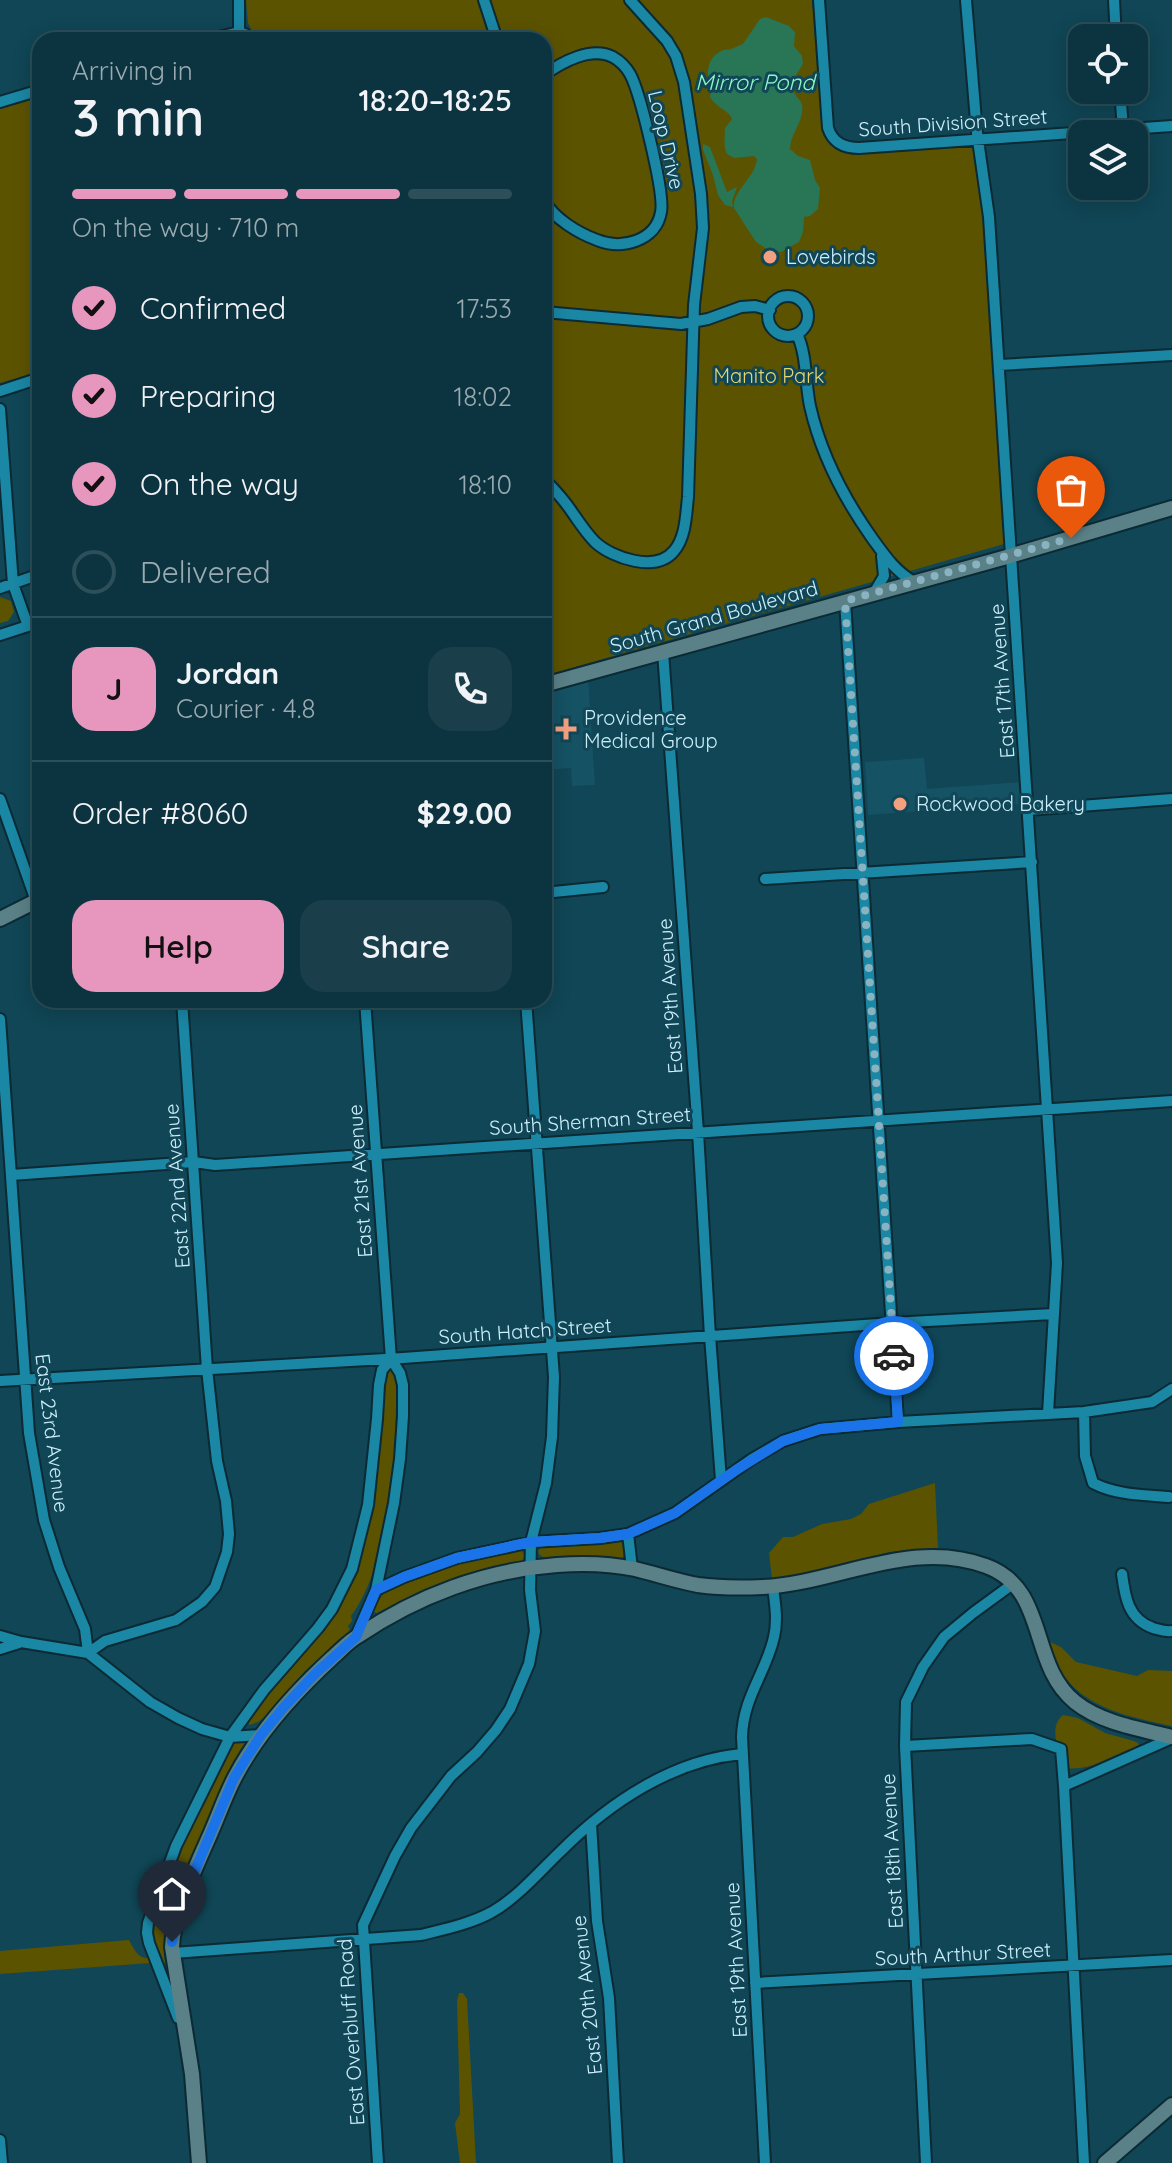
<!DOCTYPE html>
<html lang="en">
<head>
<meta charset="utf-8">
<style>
	:root { --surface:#0c3440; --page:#1a3f4b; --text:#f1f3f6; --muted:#9aaab1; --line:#2c4f59; --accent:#e797bd }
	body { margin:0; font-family:Quicksand,sans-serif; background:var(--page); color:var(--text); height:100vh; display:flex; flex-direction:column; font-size:30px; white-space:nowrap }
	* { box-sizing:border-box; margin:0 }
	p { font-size:26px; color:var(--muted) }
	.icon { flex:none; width:44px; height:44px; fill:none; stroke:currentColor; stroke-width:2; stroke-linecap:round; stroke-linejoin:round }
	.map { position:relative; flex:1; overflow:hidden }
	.panel { position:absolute; left:32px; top:32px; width:520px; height:976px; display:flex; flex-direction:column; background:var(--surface); border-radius:24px; box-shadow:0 4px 20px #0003,0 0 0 2px var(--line) }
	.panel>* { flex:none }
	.tools { position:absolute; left:1068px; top:24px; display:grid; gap:16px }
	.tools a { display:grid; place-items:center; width:80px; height:80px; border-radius:16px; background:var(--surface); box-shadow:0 4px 20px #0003,0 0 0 2px var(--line); font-size:40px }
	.pin { position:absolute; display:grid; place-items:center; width:68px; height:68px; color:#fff; margin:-82px -34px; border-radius:50% 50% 50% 0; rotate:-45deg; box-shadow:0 0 8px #0007 }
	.pin .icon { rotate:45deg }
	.courier { position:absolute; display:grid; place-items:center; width:80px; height:80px; margin:-40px; border:6px solid #1a73e8; border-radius:50%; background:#fff; color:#222; box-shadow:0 2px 10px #0007 }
	.headline em { font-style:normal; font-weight:600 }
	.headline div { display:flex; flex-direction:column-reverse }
	.headline { display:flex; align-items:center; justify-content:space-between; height:136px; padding:0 40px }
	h1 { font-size:52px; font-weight:600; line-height:60px }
	.bar { display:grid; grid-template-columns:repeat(4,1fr); gap:12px 8px; align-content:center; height:96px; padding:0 40px }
	.bar i { height:10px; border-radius:6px; background:var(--line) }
	.bar .on { background:var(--accent) }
	.bar p { grid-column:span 4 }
	.line { display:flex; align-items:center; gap:20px; padding:0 40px; border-top:2px solid var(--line) }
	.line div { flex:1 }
	.round { display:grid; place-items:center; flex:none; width:84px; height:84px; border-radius:24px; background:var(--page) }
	ol { padding:0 40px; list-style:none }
	li { display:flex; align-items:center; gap:24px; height:88px }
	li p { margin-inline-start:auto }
	li .icon { padding:8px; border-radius:50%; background:var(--accent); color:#111; stroke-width:4 }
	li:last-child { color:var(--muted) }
	li i { width:44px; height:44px; border:4px solid var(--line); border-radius:50% }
	.button { display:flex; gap:16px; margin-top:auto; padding:16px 40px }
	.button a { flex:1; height:92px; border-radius:24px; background:var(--accent); color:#111; font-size:32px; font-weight:600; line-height:92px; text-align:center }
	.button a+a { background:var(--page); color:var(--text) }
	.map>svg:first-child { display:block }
	.built { fill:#155264 }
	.green { fill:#5c5300 }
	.water { fill:#287655 }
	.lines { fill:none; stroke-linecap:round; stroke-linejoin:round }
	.street-casing { stroke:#0b2a34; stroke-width:14 }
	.secondary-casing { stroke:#0b2a34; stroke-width:18 }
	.street { stroke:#1a87a5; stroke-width:10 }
	.secondary { stroke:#5a8187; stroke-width:14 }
	.done { stroke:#8ab3c1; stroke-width:8; stroke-dasharray:0 14.4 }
	.route { stroke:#1a73e8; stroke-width:10 }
	.poi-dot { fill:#f2a080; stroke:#104656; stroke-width:3 }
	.labels { text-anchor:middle; stroke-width:6; stroke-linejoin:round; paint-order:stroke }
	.street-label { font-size:20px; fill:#cbeefb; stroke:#104656 }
	.poi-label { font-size:20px; fill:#cbeefb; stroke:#104656; text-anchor:start }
	.park-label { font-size:20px; fill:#e4d772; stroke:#104656 }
	.water-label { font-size:22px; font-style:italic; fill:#8cf7c4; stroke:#104656 }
</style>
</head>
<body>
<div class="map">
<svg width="1172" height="2163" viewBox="0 0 1172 2163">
	<rect width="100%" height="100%" fill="#104656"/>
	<!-- built -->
	<path class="built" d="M588,677l7,108 -23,1 -1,-18 -27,2v-79z
		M924,758l3,31 95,-7 1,22 -155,11 -3,-53z"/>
	<!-- green -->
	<path class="green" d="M246,0h566l10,127 7,15 15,8 123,-6 4,2 3,4 10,60 22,329 -2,5 -460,132v-636h-320l28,-9 -4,-8z
		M40,95v276l-40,12v-276z
		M0,597l11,4 3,11 -6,9 -8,2z
		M389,1370h4l3,6c1,66 -4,186 -45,240l1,5 -4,5 2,5 -45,40 -39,45 -8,6 -9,3 -1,-4 15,-22 55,-62 21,-31 34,-105 9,-80v-45z
		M935,1483l3,65 -49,4 -60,16 -57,11 -3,-26 14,-16h10l29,-13 29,-5 10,-5 8,-10z
		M621,1539c5,6 5,12 2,18l-4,2 -34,-3 -42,1 -4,-3 -1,-3 5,-7 43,1z
		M518,1551h4l3,4 -3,6 -64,15 -36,14 -45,23 -4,-2c3,-8 8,-16 15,-21 36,-22 88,-32 130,-39z
		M1048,1641l13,6 15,15 61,14 11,-6 24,1v55c-56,-12 -107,-22 -124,-85z
		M1063,1715l15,3 27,15 29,8 4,2 1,3 -3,3c-22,8 -47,22 -71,19 -5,-16 -18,-40 -2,-53z
		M242,1741l6,4c-24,45 -93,171 -83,218h-2l-11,-29 2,-17 34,-86 45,-87 2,-2z
		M129,1940c5,9 9,19 20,18l2,5 -151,11v-23z
		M459,1993h4l4,6 9,164h-16l-5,-40 5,-9 -3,-113z"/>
	<!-- water -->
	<path class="water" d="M766,17l23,9 6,6 -1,14 8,10 1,8c-5,9 -15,19 -8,30 2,4 6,6 7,11 3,15 -12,29 -12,44l8,7 12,4 5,20 5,8 -2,21 -8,7 -6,1 -1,15 -4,10 -18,10 -13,-2 -12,-8 -22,-34c-1,-19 20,-28 23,-49l-3,-3 -20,2 -7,-4c-4,-8 -2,-17 -2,-26l7,-9c-3,-9 -16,-11 -22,-22l1,-6 6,-8 -4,-6 -5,-1c-1,-12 4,-22 16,-26 2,-1 5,0 7,-1 4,-1 8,-4 12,-5l17,-25z
		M703,144l7,3 17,45 10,-5 -5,14 1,6 -8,-2 -7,-10 -5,-20 -10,-25z"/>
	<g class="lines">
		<!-- street casing -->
		<g class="street-casing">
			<path id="street" d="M239,0v32
				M484,0l13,40
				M819,0l9,128c5,15 16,20 31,20l313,-22
				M966,0l11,133 12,84 68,1046 -9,150
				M1114,0l2,38
				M239,32l6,2 7,6
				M206,40l33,-8
				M544,75c18,-13 47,-29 69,-18 7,4 13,10 17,17 10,18 35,120 31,138 -5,29 -39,38 -64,28 -19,-7 -44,-22 -53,-40
				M1120,90l3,39
				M0,102l40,-12
				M544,137v23
				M768 316a20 20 0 1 1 40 0a20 20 0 1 1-40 0Z
				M544,312l137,12 27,-5 33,-12 14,-1 15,4
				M797,334c10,21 8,48 13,72 11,49 33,91 62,132 13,18 23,33 42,44
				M999,365l173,-10
				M0,391l40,-13
				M0,409l13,175 15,42
				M544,479c10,10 20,21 28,33 7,10 14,21 23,30 17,16 61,31 79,9 12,-14 12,-37 14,-54l6,-192 9,-77 -2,-34 -17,-112 -8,-26 -9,-15 -37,-41
				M0,588l40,-14
				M874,593l10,-17 -2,-20
				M845,601l53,821
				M0,635l40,-13
				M663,652l35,480 12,204 11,144
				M0,799l36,102
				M1028,810l144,-11
				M765,879l267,-17
				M544,893l59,-6
				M0,1019l29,414 15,87 15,47 26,62 3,24
				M11,1175l183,-13 21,3 957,-64
				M0,1381l403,-23 489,-35 161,-9
				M1084,1412l1,44 8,27c23,12 50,12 76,14
				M628,1534l4,34
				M1122,1574c3,23 6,45 31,54 7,2 11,4 19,3
				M376,1590l28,-13 53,-19 74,-16 69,-4 28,-4 47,-21 77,-54 31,-18 37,-12 78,-7 186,-10 68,-10 20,-13
				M0,1636l21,6 67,11 62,49 28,16 24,11 28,8 31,-2
				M356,1636l20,-46 18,-87 6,-44 3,-43v-31l-3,-12 -9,-14 -26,-359
				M0,1649l19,-6
				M88,1653l17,-12 71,-21 26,-18 13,-15 12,-35 2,-18 -3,-33 -9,-40 -10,-92 -25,-369
				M905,1746l127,-7 29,10 3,37 108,-48
				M1064,1786l20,377
				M591,1824l6,97 12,77 9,165
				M173,1953l248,-18c24,-6 49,-11 71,-23 26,-15 47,-40 69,-61 48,-48 112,-91 181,-97
				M755,1983l417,-23
				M178,2018l-29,-75 -2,-10 1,-10 28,-77 54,-109 34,-47 54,-62 14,-19 20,-40 16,-64 9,-86 2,-34 3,-15 9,-11
				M0,2140l2,23
				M378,2163l-15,-238 32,-69 16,-28 40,-52 26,-24 19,-22 14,-21 19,-45 6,-33 -5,-41 1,-48 15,-59 6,-46 2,-60 -28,-377
				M765,2163l-23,-426c1,-40 24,-64 32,-100 4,-16 1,-34 -1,-50
				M926,2163l-21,-417 1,-44 17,-35 21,-30 29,-24 41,-30"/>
		</g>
		<!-- secondary casing -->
		<g class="secondary-casing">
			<path id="secondary" d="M544,685l459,-127 169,-50
				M0,919l40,-20
				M199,2163l-7,-89 -20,-127c1,-33 24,-80 37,-110 9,-20 16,-41 26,-60 24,-46 60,-85 98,-120 8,-7 16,-16 25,-21 59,-40 128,-66 199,-71 25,-2 54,-1 78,4 21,5 42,12 63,16 22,3 43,3 65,2 75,-4 149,-49 223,-21 63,23 42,98 89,136 26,21 65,27 97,35
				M1105,2163l67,-58"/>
		</g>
		<!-- street -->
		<use href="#street" class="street"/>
		<!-- secondary -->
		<use href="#secondary" class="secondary"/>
	</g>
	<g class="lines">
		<!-- done -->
		<path class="done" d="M894,1356l-49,-755 226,-63"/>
		<!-- route -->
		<path class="route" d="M172,1942l3,-16 16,-46 43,-102 27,-43 23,-28 31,-33 41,-37 20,-47 28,-13 53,-19 74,-16 69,-4 28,-4 47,-21 61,-43 47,-29 37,-12 78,-7 -4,-66"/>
	</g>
	<!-- markers -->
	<g class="poi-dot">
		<circle cx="770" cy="257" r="8"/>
		<path d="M562 717h8v8h8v8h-8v8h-8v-8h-8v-8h8z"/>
		<circle cx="900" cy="804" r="8"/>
	</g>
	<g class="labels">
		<!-- street labels -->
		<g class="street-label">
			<text transform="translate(953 123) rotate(-4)" y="7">South Division Street</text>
			<text transform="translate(666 140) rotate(77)" y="7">Loop Drive</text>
			<text transform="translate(714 617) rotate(-16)" y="7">South Grand Boulevard</text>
			<text transform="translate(1002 681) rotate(-94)" y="7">East 17th Avenue</text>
			<text transform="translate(670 996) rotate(-94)" y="7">East 19th Avenue</text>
			<text transform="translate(590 1121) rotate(-4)" y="7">South Sherman Street</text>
			<text transform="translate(360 1181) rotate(-94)" y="7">East 21st Avenue</text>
			<text transform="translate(177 1186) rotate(-94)" y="7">East 22nd Avenue</text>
			<text transform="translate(525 1331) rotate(-4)" y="7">South Hatch Street</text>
			<text transform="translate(52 1433) rotate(83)" y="7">East 23rd Avenue</text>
			<text transform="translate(892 1851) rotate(-93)" y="7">East 18th Avenue</text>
			<text transform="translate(963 1954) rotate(-3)" y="7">South Arthur Street</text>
			<text transform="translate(736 1960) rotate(-93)" y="7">East 19th Avenue</text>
			<text transform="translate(587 1995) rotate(-96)" y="7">East 20th Avenue</text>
			<text transform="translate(351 2032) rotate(-94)" y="7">East Overbluff Road</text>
		</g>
		<!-- poi labels -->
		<g class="poi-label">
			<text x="786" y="264">Lovebirds</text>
			<text x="584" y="725">Providence<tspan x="584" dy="23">Medical Group</tspan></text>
			<text x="916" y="811">Rockwood Bakery</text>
		</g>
		<!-- park labels -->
		<g class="park-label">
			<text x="769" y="383">Manito Park</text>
		</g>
		<!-- water labels -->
		<g class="water-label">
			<text x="755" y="90">Mirror Pond</text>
		</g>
	</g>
</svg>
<div class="tools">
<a><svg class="icon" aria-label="locate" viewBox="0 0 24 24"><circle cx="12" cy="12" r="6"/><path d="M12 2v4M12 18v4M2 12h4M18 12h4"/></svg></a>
<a><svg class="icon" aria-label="layers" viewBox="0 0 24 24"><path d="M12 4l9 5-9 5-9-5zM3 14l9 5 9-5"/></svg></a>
</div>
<div class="pin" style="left:1071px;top:538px;background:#ea580c"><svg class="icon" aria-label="bag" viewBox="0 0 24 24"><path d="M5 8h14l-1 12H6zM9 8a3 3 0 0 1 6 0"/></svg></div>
<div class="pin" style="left:172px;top:1942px;background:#1f2937"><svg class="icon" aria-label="home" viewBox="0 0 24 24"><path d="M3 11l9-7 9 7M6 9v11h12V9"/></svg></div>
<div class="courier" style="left:894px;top:1356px"><svg class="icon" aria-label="car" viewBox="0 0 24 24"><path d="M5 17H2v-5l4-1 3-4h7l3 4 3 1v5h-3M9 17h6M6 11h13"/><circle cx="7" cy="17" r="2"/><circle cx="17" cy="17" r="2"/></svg></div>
<section class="panel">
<div class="headline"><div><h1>3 min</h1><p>Arriving in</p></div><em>18:20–18:25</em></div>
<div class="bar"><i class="on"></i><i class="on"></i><i class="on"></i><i></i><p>On the way · 710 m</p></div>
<ol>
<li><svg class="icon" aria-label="check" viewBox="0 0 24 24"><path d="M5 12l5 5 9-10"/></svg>Confirmed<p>17:53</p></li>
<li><svg class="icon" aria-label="check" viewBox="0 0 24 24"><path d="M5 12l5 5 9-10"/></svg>Preparing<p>18:02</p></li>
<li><svg class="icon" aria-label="check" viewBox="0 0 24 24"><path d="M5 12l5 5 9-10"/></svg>On the way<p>18:10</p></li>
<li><i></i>Delivered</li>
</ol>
<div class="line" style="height:144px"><b class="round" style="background:var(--accent);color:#111">J</b><div><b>Jordan</b><p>Courier · 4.8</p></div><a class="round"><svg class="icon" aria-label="phone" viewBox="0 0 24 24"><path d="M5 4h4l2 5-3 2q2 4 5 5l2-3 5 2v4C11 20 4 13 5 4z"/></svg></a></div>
<div class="line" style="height:104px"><div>Order #8060</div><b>$29.00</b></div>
<div class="button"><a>Help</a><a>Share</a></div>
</section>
</div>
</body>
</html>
